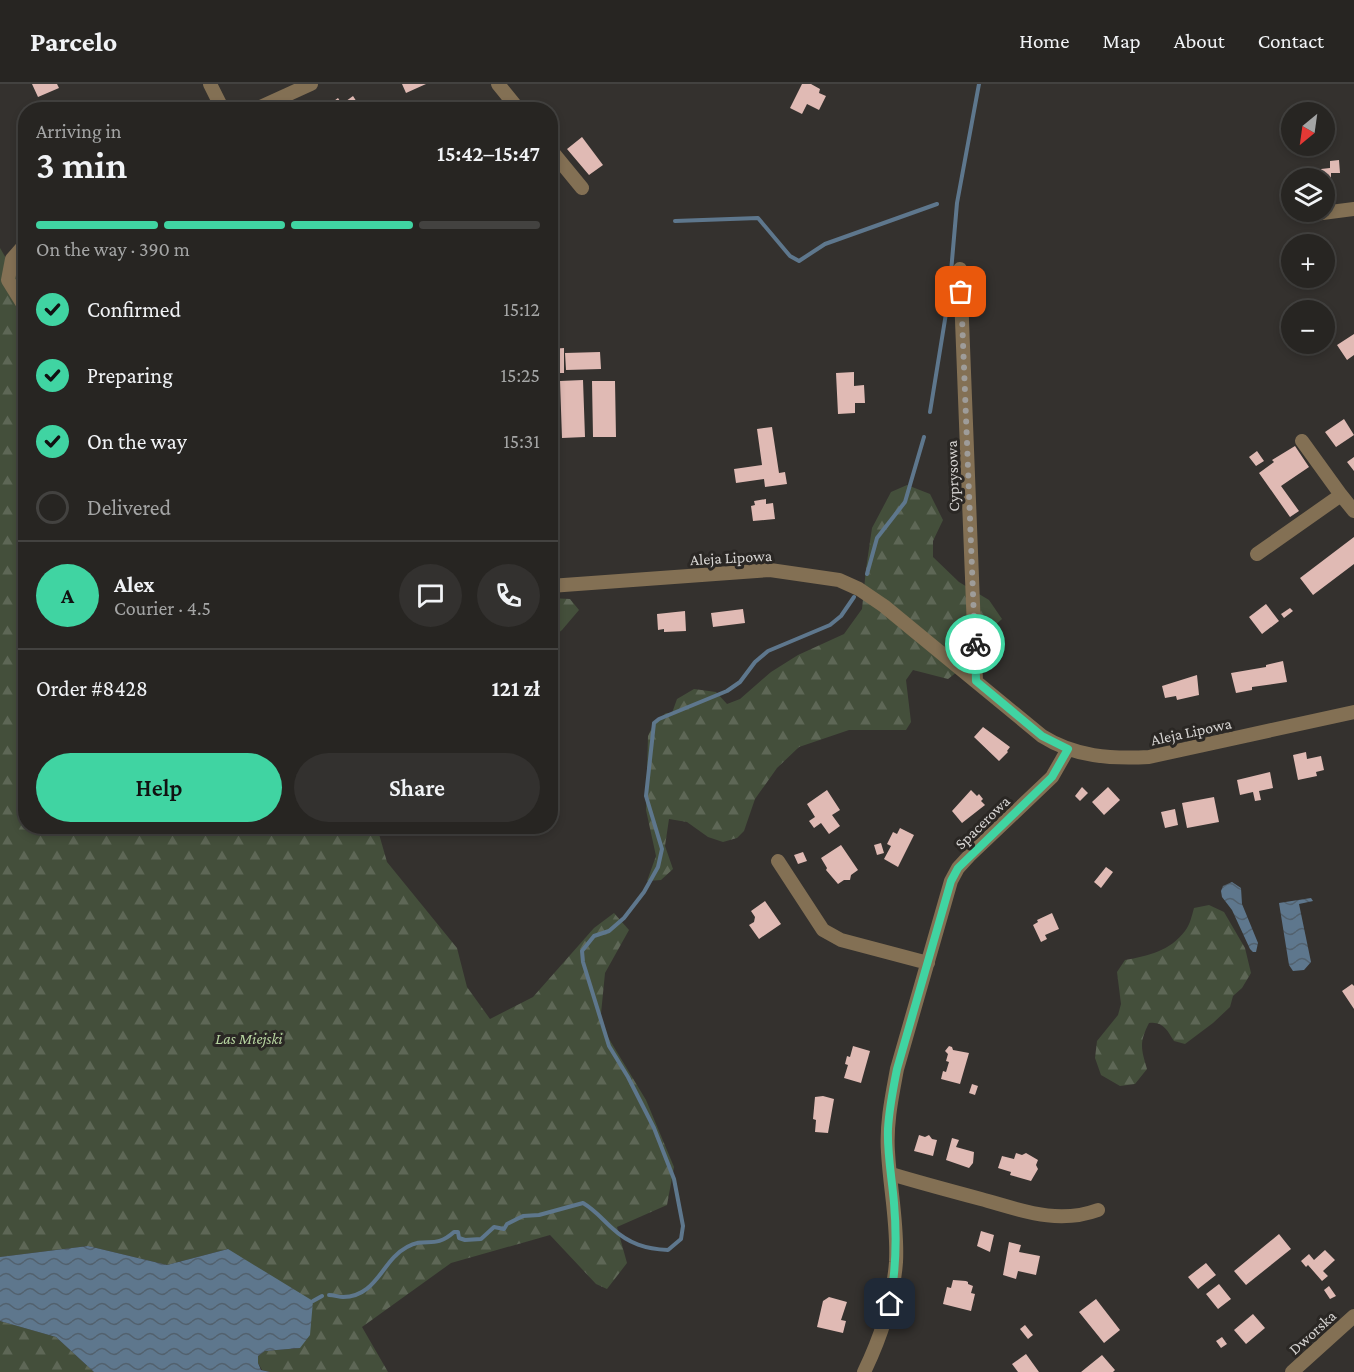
<!DOCTYPE html>
<html lang="en">
<head>
<meta charset="utf-8">
<style>
	:root { --surface:#272522; --page:#33312f; --text:#f1f3f6; --muted:#a4a5a5; --line:#434240; --accent:#40d4a2 }
	body { margin:0; font-family:"Crimson Pro",serif; background:var(--page); color:var(--text); height:100vh; display:flex; flex-direction:column; font-size:22px; white-space:nowrap }
	* { box-sizing:border-box; margin:0 }
	p { font-size:20px; color:var(--muted) }
	.icon { flex:none; width:33px; height:33px; fill:none; stroke:currentColor; stroke-width:2; stroke-linecap:round; stroke-linejoin:round }
	.map { position:relative; flex:1; overflow:hidden }
	.side { position:absolute; left:18px; top:18px; width:540px; height:732px; display:flex; flex-direction:column; background:var(--surface); border-radius:24px; box-shadow:0 3px 9px #0003,0 0 0 2px var(--line) }
	.side>* { flex:none }
	.needle { width:39px; rotate:209deg }
	.tools { position:absolute; left:1281px; top:18px; display:grid; gap:12px }
	.tools a { display:grid; place-items:center; width:54px; height:54px; border-radius:50%; background:var(--surface); box-shadow:0 3px 9px #0003,0 0 0 2px var(--line); font-size:30px }
	.pin { position:absolute; display:grid; place-items:center; width:51px; height:51px; color:#fff; margin:-26px; border-radius:12px; box-shadow:0 3px 9px #0006 }
	.courier { position:absolute; display:grid; place-items:center; width:60px; height:60px; margin:-30px; border:4px solid #40d4a2; border-radius:50%; background:#fff; color:#222; box-shadow:0 2px 8px #0007 }
	.headline em { font-style:normal; font-weight:600 }
	.headline div { display:flex; flex-direction:column-reverse }
	.headline { display:flex; align-items:center; justify-content:space-between; height:102px; padding:0 18px }
	h1 { font-size:39px; font-weight:600; line-height:45px }
	.bar { display:grid; grid-template-columns:repeat(4,1fr); gap:9px 6px; align-content:center; height:72px; padding:0 18px }
	.bar i { height:8px; border-radius:4px; background:var(--line) }
	.bar .selected { background:var(--accent) }
	.bar p { grid-column:span 4 }
	.line { display:flex; align-items:center; gap:15px; padding:0 18px; border-top:2px solid var(--line) }
	.line div { flex:1 }
	.round { display:grid; place-items:center; flex:none; width:63px; height:63px; border-radius:32px; background:var(--page) }
	ol { padding:0 18px; list-style:none }
	li { display:flex; align-items:center; gap:18px; height:66px }
	li p { margin-inline-start:auto }
	li .icon { padding:6px; border-radius:50%; background:var(--accent); color:#111; stroke-width:4 }
	li:last-child { color:var(--muted) }
	li i { width:33px; height:33px; border:3px solid var(--line); border-radius:50% }
	.action { display:flex; gap:12px; margin-top:auto; padding:12px 18px }
	.action a { flex:1; height:69px; border-radius:36px; background:var(--accent); color:#111; font-size:24px; font-weight:600; line-height:69px; text-align:center }
	.action a+a { background:var(--page); color:var(--text) }
	header { display:flex; align-items:center; gap:36px; box-sizing:border-box; height:84px; padding:0 30px; background:var(--surface); border-bottom:2px solid var(--line) }
	header strong { font-size:28px }
	nav { display:flex; gap:33px; margin-inline-start:auto; font-size:21px }
	.map>svg:first-child { display:block }
	.forest { fill:url(#forest-firs) }
	.water { fill:url(#water-waves) }
	.lines { fill:none; stroke-linecap:round; stroke-linejoin:round }
	.stream { stroke:#5e778d; stroke-width:4 }
	.building { fill:#e0bab4 }
	.minor { stroke:#837054; stroke-width:14 }
	.done { stroke:#9e9c99; stroke-width:6; stroke-dasharray:0 10.8 }
	.route { stroke:#40d4a2; stroke-width:8 }
	.labels { text-anchor:middle; stroke-width:6; stroke-linejoin:round; paint-order:stroke }
	.street-label { font-size:16px; fill:#d7d5d3; stroke:#2a2724 }
	.park-label { font-size:16px; font-style:italic; fill:#b7d4a0; stroke:#2a2724 }
</style>
</head>
<body>
<header>
<strong>Parcelo</strong>
<nav><a>Home</a><a>Map</a><a>About</a><a>Contact</a></nav>
</header>
<div class="map">
<svg width="1354" height="1288" viewBox="0 0 1354 1288">
	<defs>
		<pattern id="forest-firs" width="22" height="20" patternUnits="userSpaceOnUse" patternTransform="scale(1.5)"><rect width="22" height="20" fill="#444f3b"/><path d="M5 1l3.5 6h-7zM16 11l3.5 6h-7z" fill="#5e6756"/></pattern>
		<pattern id="water-waves" width="16" height="10" patternUnits="userSpaceOnUse" patternTransform="scale(1.5)"><rect width="16" height="10" fill="#5e778d"/><path d="M0 5q4-4 8 0t8 0" fill="none" stroke="#52616e"/></pattern>
	</defs>
	<rect width="100%" height="100%" fill="#34312e"/>
	<!-- forest -->
	<path class="forest" d="M0,164l22,37 4,48v493l351,1 10,35 70,86 10,39 23,32 43,-22 61,-69 20,-15 15,17 -24,43 -5,51 46,76 28,67 -7,38 -50,22 10,36 -20,26 -11,-5 -46,-49 -99,28 -89,64 26,45h-118l-8,-2 -4,-7v-7l7,-5 35,-3 -72,-99 -61,16 -79,-19 -88,11z
		M907,401l23,9 13,26 -10,21v16l26,25 30,18 13,19 -17,15 -5,20 -32,25 -35,-9 -7,10 5,42 -5,8h-57l-50,17 -22,21 -22,31 -11,32 -7,7 -14,4 -15,-5 -21,-15 -18,-3 -4,27 8,23 -12,11 -14,1 9,-25 -10,-46 2,-74 6,-13 12,-10h6l5,-14 17,-10 22,3 11,12 13,-5 31,-27 27,-17 46,-21 18,-25 4,-40 6,-41 19,-36z
		M551,514l19,1 9,11 -17,20 -11,9z
		M1209,821l15,7 21,36 6,25 -9,15 -9,8 -3,11 -17,16 -28,21 -11,-3c-7,-11 -11,-20 -25,-18 -10,20 -8,25 -2,46l-12,15 -15,2 -19,-11 -6,-17 2,-17 21,-26 3,-11 -4,-32 8,-12c23,-4 45,-9 60,-29 5,-6 7,-16 9,-23z
		M0,1237l56,16 38,35h-94z"/>
	<!-- water -->
	<path class="water" d="M1232,798l9,6 1,16 16,39 -2,9h-3l-3,-3 -18,-39 -10,-13 -1,-6 2,-5z
		M1311,814l2,3 -14,3 12,58 -7,8 -11,1 -4,-6 -10,-62z
		M88,1162l79,19 61,-16 85,52 -3,34 -10,13 -35,3 -7,5v7l3,7 9,2h-176l-38,-35 -56,-16v-64z"/>
	<g class="lines">
		<!-- stream -->
		<path class="stream" d="M675,137l83,-3 32,38 9,5 26,-17 112,-40
			M930,328l19,-117 8,-92 22,-119
			M867,490l10,-36 28,-36 19,-65
			M329,1211c5,0 10,2 14,2 34,0 39,-37 64,-50 19,-11 27,3 47,-15h4l1,6 6,2 16,-1 13,-12 10,2 3,-5 16,-8 16,-1 44,-12c12,7 19,16 29,25 17,16 34,21 56,22l13,-11 2,-13 -9,-47 -20,-51 -26,-51 -19,-31 -26,-84 -1,-11 12,-15 15,-5 15,-13 20,-26 14,-25 4,-18 -16,-53 8,-73 5,-4 68,-28 13,-9 15,-20 13,-11 62,-26 11,-9 13,-19
			M313,1217l9,-5"/>
	</g>
	<!-- building -->
	<path class="building" d="M32,0h25l2,4 -21,9z
		M402,0h24l-20,9z
		M802,0h9l9,5 -1,4 7,3 -7,14 -12,-6 -5,10 -12,-6z
		M353,12l9,14h-26l-5,-7 7,-5 4,6z
		M582,53l21,28 -14,10 -22,-26z
		M1339,76l1,13h-9v8l-7,1v-4h-2l-1,-9 9,-1v-7z
		M1354,250v21l-7,5 -10,-15z
		M564,264v25h-12l-1,-24z
		M600,268l1,17 -35,1 -1,-17z
		M854,288v14l10,-1 1,18h-10v10l-17,1 -2,-41z
		M583,296l2,57 -23,1 -2,-57z
		M592,297h23l1,56h-23z
		M1344,335l10,16 -18,12 -11,-15z
		M772,343l7,46 6,-1 2,12 -22,3 -1,-8 -28,4 -2,-14 28,-4 -5,-36z
		M1295,362l14,21 -28,19 18,25 -9,6 -31,-44 15,-11 -2,-2z
		M1257,367l7,10 -8,5 -7,-9z
		M1354,373v14l-7,-9z
		M766,415v5l7,-1 2,16 -22,2 -2,-15 4,-1 -1,-4z
		M1354,453v27l-41,31 -13,-17z
		M1266,520l13,17 -17,13 -13,-17z
		M1290,524l3,3 -9,7 -3,-4z
		M743,525l2,14 -32,4 -2,-14z
		M685,527l1,20 -22,1v-3l-6,1 -1,-16z
		M1283,577l4,21 -35,5v3l-16,3 -5,-20 35,-6v-2z
		M1197,591l2,20 -22,5 -1,-4 -11,2 -3,-12z
		M983,643l27,20 -3,4 1,1 -9,9 -25,-24z
		M1306,668l1,7 14,-3 3,14 -8,2 1,4 -19,4 -5,-25z
		M1270,688l3,16 -14,3 2,9 -6,1 -2,-9 -13,3 -3,-15z
		M1082,703l6,6 -8,8 -5,-5z
		M1108,703l12,13 -16,15 -12,-13z
		M827,706l13,20 -8,5 8,11 -11,8 -8,-11 -7,5 -5,-7 6,-4 -8,-13z
		M971,706l6,6 2,-2 4,5 -2,2 4,4 -23,18 -10,-12z
		M1214,713l5,25 -32,6 -5,-25z
		M1175,725l3,16 -13,3 -4,-16z
		M900,744l14,7 -16,32 -14,-8 7,-13 -4,-2 6,-12 4,2z
		M881,759l3,10 -7,2 -3,-10z
		M841,761l17,25 -7,5 -1,5h-6l-6,4 -12,-14 1,-2 -6,-10z
		M803,768l4,9 -9,3 -4,-9z
		M1106,783l7,5 -12,16 -7,-6z
		M765,817l16,23 -22,15 -10,-14 5,-3 1,-5 -4,-6z
		M1052,829l7,16 -14,6 2,4 -6,3 -8,-17 5,-3 -1,-2z
		M1352,900l2,2v23l-12,-18z
		M853,962l17,5 -9,32 -17,-5 4,-13 -3,-1 2,-8 3,1z
		M949,962l3,1 1,3 16,3 -9,31 -19,-5 2,-8 3,1 3,-10 -3,-1 2,-7 -3,-3z
		M972,1000l6,2 -3,9 -6,-2z
		M823,1012l11,3 -6,34 -13,-1 1,-12 -3,-1 2,-22z
		M919,1051l6,2 4,-2 3,4 5,1 -4,16 -19,-5z
		M952,1054l7,2 -3,7 18,5 -1,11 -4,5 -23,-8z
		M1016,1069l6,2 4,-2 12,7 -2,5 2,4 -7,12 -21,-6 1,-3 -13,-4 4,-12 12,3z
		M981,1147l13,4 -4,17 -13,-6z
		M1279,1150l12,15 -45,36 -12,-14z
		M1009,1158l12,3 -2,7 21,4 -4,19 -18,-4 -2,8 -13,-4z
		M1325,1166l10,10 -12,11 5,5 -6,5 -14,-16 -2,2 -5,-6 8,-7 5,6z
		M1206,1179l10,12 -18,14 -10,-12z
		M953,1196l13,1 2,1v2l5,2 -2,7 4,1 -4,17 -28,-7 4,-17 4,1z
		M1219,1200l12,15 -13,10 -12,-15z
		M1329,1202l7,10 -6,3 -6,-9z
		M829,1213l18,5 -6,18 5,1 -3,12 -26,-6 6,-26z
		M1096,1215l24,31 -16,13 -25,-31z
		M1253,1230l12,14 -19,16 -12,-14z
		M1025,1241l8,10 -5,4 -8,-10z
		M1222,1253l5,7 -6,4 -5,-7z
		M1026,1270l13,18h-21l-6,-8z
		M1102,1271l13,15 -2,2h-32z"/>
	<g class="lines">
		<!-- minor -->
		<path class="minor" d="M210,0l13,26
			M498,0l21,26
			M254,26l57,-26
			M550,65l32,39
			M1307,131l47,-6
			M26,159l-14,16 -4,21 18,29
			M960,185l16,412
			M1302,357l39,54 13,16
			M1257,470l84,-59
			M550,502l220,-16 69,10 20,9 25,17 158,130c33,21 69,23 107,21l205,-45
			M778,777l45,69 18,10 87,23
			M891,1090c30,9 60,17 90,25 40,11 76,26 117,11
			M864,1288c17,-35 29,-71 32,-110 2,-37 -6,-73 -8,-110 -2,-28 4,-56 9,-83l54,-188 7,-13 11,-12 83,-79 16,-28
			M1292,1288l62,-56"/>
	</g>
	<g class="lines">
		<!-- done -->
		<path class="done" d="M961,208l14,352"/>
		<!-- route -->
		<path class="route" d="M890,1220c6,-34 7,-67 4,-101 -2,-25 -7,-49 -6,-74 1,-20 5,-40 9,-60l54,-188 7,-13 94,-91 16,-28 -26,-13 -66,-55 -1,-37"/>
	</g>
	<g class="labels">
		<!-- street labels -->
		<g class="street-label">
			<text transform="translate(952 392) rotate(-92)" y="6">Cyprysowa</text>
			<text transform="translate(731 473) rotate(-3)" y="6">Aleja Lipowa</text>
			<text transform="translate(1191 647) rotate(-12)" y="6">Aleja Lipowa</text>
			<text transform="translate(982 738) rotate(-44)" y="6">Spacerowa</text>
			<text transform="translate(1312 1248) rotate(-42)" y="6">Dworska</text>
		</g>
		<!-- park labels -->
		<g class="park-label">
			<text x="249" y="960">Las Miejski</text>
		</g>
	</g>
</svg>
<div class="tools">
<a><svg class="needle" viewBox="-14 -14 28 28"><path d="M0-13l5 13h-10z" fill="#e53935"/><path d="M0 13l5-13h-10z" fill="#a4a5a5"/></svg></a>
<a><svg class="icon" aria-label="layers" viewBox="0 0 24 24"><path d="M12 4l9 5-9 5-9-5zM3 14l9 5 9-5"/></svg></a>
<a>+</a>
<a>−</a>
</div>
<div class="pin" style="left:961px;top:208px;background:#ea580c"><svg class="icon" aria-label="bag" viewBox="0 0 24 24"><path d="M5 8h14l-1 12H6zM9 8a3 3 0 0 1 6 0"/></svg></div>
<div class="pin" style="left:890px;top:1220px;background:#1f2937"><svg class="icon" aria-label="home" viewBox="0 0 24 24"><path d="M3 11l9-7 9 7M6 9v11h12V9"/></svg></div>
<div class="courier" style="left:975px;top:560px"><svg class="icon" aria-label="bike" viewBox="0 0 24 24"><circle cx="6" cy="16" r="4"/><circle cx="18" cy="16" r="4"/><path d="M6 16l4-8h5l3 8M10 8l3 8H6M13 5h3"/></svg></div>
<section class="side">
<div class="headline"><div><h1>3 min</h1><p>Arriving in</p></div><em>15:42–15:47</em></div>
<div class="bar"><i class="selected"></i><i class="selected"></i><i class="selected"></i><i></i><p>On the way · 390 m</p></div>
<ol>
<li><svg class="icon" aria-label="check" viewBox="0 0 24 24"><path d="M5 12l5 5 9-10"/></svg>Confirmed<p>15:12</p></li>
<li><svg class="icon" aria-label="check" viewBox="0 0 24 24"><path d="M5 12l5 5 9-10"/></svg>Preparing<p>15:25</p></li>
<li><svg class="icon" aria-label="check" viewBox="0 0 24 24"><path d="M5 12l5 5 9-10"/></svg>On the way<p>15:31</p></li>
<li><i></i>Delivered</li>
</ol>
<div class="line" style="height:108px"><b class="round" style="background:var(--accent);color:#111">A</b><div><b>Alex</b><p>Courier · 4.5</p></div><a class="round"><svg class="icon" aria-label="chat" viewBox="0 0 24 24"><path d="M4 5h16v11H9l-5 4z"/></svg></a><a class="round"><svg class="icon" aria-label="phone" viewBox="0 0 24 24"><path d="M5 4h4l2 5-3 2q2 4 5 5l2-3 5 2v4C11 20 4 13 5 4z"/></svg></a></div>
<div class="line" style="height:78px"><div>Order #8428</div><b>121 zł</b></div>
<div class="action"><a>Help</a><a>Share</a></div>
</section>
</div>
</body>
</html>
